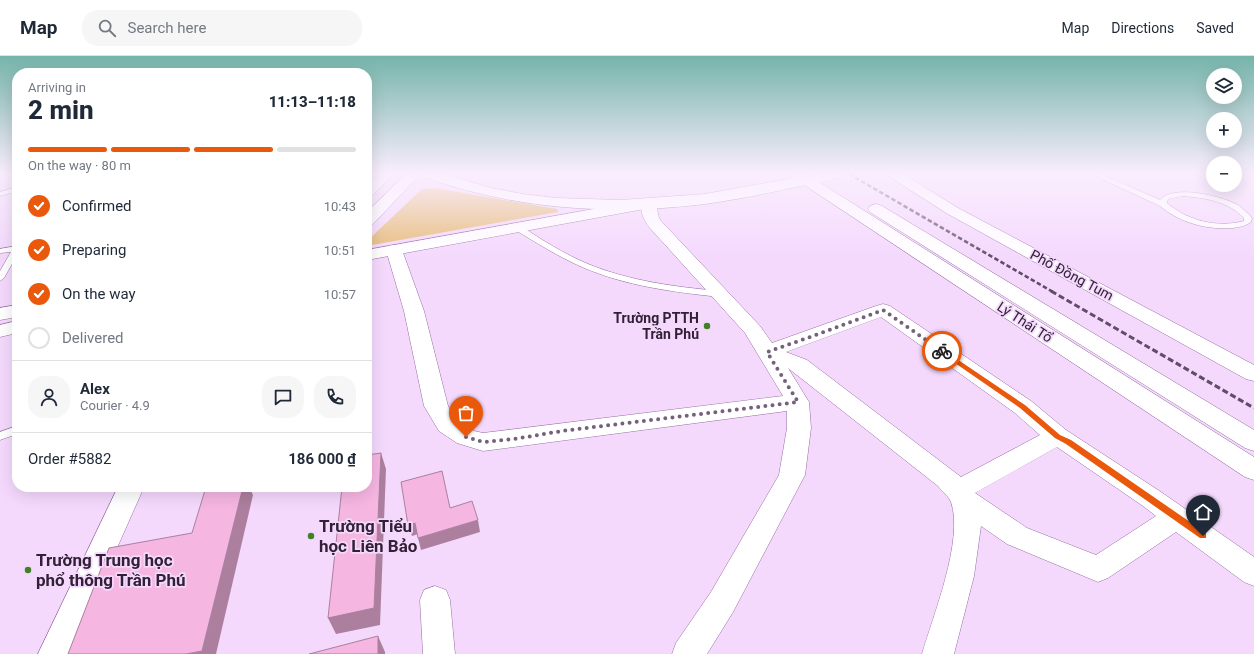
<!DOCTYPE html>
<html lang="en">
<head>
<meta charset="utf-8">
<style>
	:root { --surface:#fff; --page:#f6f6f7; --text:#1f2937; --muted:#747a83; --line:#e0e1e3; --accent:#ea580c }
	body { margin:0; font-family:Roboto,sans-serif; background:var(--page); color:var(--text); height:100vh; display:flex; flex-direction:column; font-size:15px; white-space:nowrap }
	* { box-sizing:border-box; margin:0 }
	p { font-size:13px; color:var(--muted) }
	.icon { flex:none; width:22px; height:22px; fill:none; stroke:currentColor; stroke-width:2; stroke-linecap:round; stroke-linejoin:round }
	.map { position:relative; flex:1; overflow:hidden }
	.details { position:absolute; left:12px; top:12px; width:360px; height:424px; display:flex; flex-direction:column; background:var(--surface); border-radius:16px; box-shadow:0 4px 16px #0002 }
	.details>* { flex:none }
	.buttons { position:absolute; left:1206px; top:12px; display:grid; gap:8px }
	.buttons a { display:grid; place-items:center; width:36px; height:36px; border-radius:50%; background:var(--surface); box-shadow:0 4px 16px #0002; font-size:20px }
	.pin { position:absolute; display:grid; place-items:center; width:34px; height:34px; color:#fff; margin:-41px -17px; border-radius:50% 50% 50% 0; rotate:-45deg; box-shadow:0 0 4px #0007 }
	.pin .icon { rotate:45deg }
	.courier { position:absolute; display:grid; place-items:center; width:40px; height:40px; margin:-20px; border:3px solid #ea580c; border-radius:50%; background:#fff; color:#222; box-shadow:0 1px 5px #0007 }
	.summary em { font-style:normal; font-weight:800 }
	.summary div { display:flex; flex-direction:column-reverse }
	.summary { display:flex; align-items:center; justify-content:space-between; height:68px; padding:0 16px }
	h1 { font-size:26px; font-weight:800; line-height:30px }
	.bar { display:grid; grid-template-columns:repeat(4,1fr); gap:6px 4px; align-content:center; height:48px; padding:0 16px }
	.bar i { height:5px; border-radius:3px; background:var(--line) }
	.bar .selected { background:var(--accent) }
	.bar p { grid-column:span 4 }
	.line { display:flex; align-items:center; gap:10px; padding:0 16px; border-top:1px solid var(--line) }
	.line div { flex:1 }
	.round { display:grid; place-items:center; flex:none; width:42px; height:42px; border-radius:16px; background:var(--page) }
	ol { padding:0 16px; list-style:none }
	li { display:flex; align-items:center; gap:12px; height:44px }
	li p { margin-inline-start:auto }
	li .icon { padding:4px; border-radius:50%; background:var(--accent); color:#fff; stroke-width:4 }
	li:last-child { color:var(--muted) }
	li i { width:22px; height:22px; border:2px solid var(--line); border-radius:50% }
	header { display:flex; align-items:center; gap:24px; box-sizing:border-box; height:56px; padding:0 20px; background:var(--surface); border-bottom:1px solid var(--line) }
	header strong { font-size:19px }
	nav { display:flex; gap:22px; margin-inline-start:auto; font-size:14px }
	.search { width:280px; height:36px; background:var(--page); display:flex; align-items:center; gap:10px; box-sizing:border-box; padding:0 14px; border-radius:16px; color:var(--muted); font-size:15px }
	.map>svg:first-child { display:block }
	.green { fill:#e7bb78 }
	.lines { fill:none; stroke-linecap:round; stroke-linejoin:round }
	.lane-casing { stroke:#976ea4; stroke-width:1 }
	.street-casing { stroke:#976ea4; stroke-width:1 }
	.secondary-casing { stroke:#976ea4; stroke-width:1 }
	.primary-casing { stroke:#976ea4; stroke-width:1 }
	.lane { fill:#fff; fill-rule:evenodd }
	.street { fill:#fff; fill-rule:evenodd }
	.secondary { fill:#fff; fill-rule:evenodd }
	.primary { fill:#fff; fill-rule:evenodd }
	.rail-far1 { stroke:#604d66; stroke-width:2.5; stroke-dasharray:4.5 2.5; stroke-linecap:butt }
	.rail { stroke:#604d66; stroke-width:3; stroke-dasharray:6 3; stroke-linecap:butt }
	.shaded-wall { fill:#ac7f9e }
	.building { fill:#f5b6e2; stroke:#ac7f9e }
	.route { fill:#ea580c }
	.done { stroke:#75617c; stroke-width:4; stroke-dasharray:0 7.2 }
	.poi-dot { fill:#408223; stroke:#f4d9fd; stroke-width:1.5 }
	.labels { text-anchor:middle; stroke-width:3.5; stroke-linejoin:round; paint-order:stroke }
	.street-label { font-size:14px; fill:#312036; stroke:#f4d9fd }
	.poi-label { font-size:14px; font-weight:bold; fill:#312036; stroke:#f4d9fd; text-anchor:end }
	.near-poi-label { font-size:17px; font-weight:bold; fill:#312036; stroke:#f4d9fd; text-anchor:start }
</style>
</head>
<body>
<header>
<strong>Map</strong>
<div class="search"><svg class="icon" aria-label="search" viewBox="0 0 24 24"><circle cx="10" cy="10" r="6"/><path d="M15 15l6 6"/></svg>Search here</div>
<nav><a>Map</a><a>Directions</a><a>Saved</a></nav>
</header>
<div class="map">
<svg width="1254" height="598" viewBox="0 0 1254 598">
	<rect width="100%" height="100%" fill="#f4d9fd"/>
	<!-- green -->
	<path class="green" d="M435,132l122,21 1,3 -186,33 -5,-2v-2l55,-52z"/>
	<g class="lines">
		<!-- lane casing -->
		<g class="lane-casing">
			<path id="lane" d="M1091,118h10l59,26c13,-16 62,-4 78,5 5,4 10,8 14,13l-1,4c-5,4 -12,5 -18,6 -26,2 -53,-5 -73,-22zM1183,140c22,2 45,5 61,22v3c-27,7 -56,0 -77,-18l1,-4z
				M17,131v4l-17,5v-4z
				M515,170h6c21,14 43,28 67,38 42,17 87,23 132,27l4,3 -4,3c-47,-5 -94,-11 -138,-30 -23,-10 -45,-24 -67,-37z
				M17,190v9l-13,23 -4,3v-10l11,-19 -11,1v-4z
				M17,370v8l-17,6v-8z"/>
		</g>
		<!-- street casing -->
		<g class="street-casing">
			<path id="street" d="M885,118h18l55,34 296,157v16l-8,-2 -298,-165z
				M649,143l5,2c5,6 2,13 7,20l99,105 12,17 104,-37 7,-2 7,2 141,95 35,29 95,62 93,65v29l-10,-4 -68,-50 -68,46 -10,4 -91,-38 -26,-18 -7,50 -20,78h-32c11,-38 42,-114 29,-152 -2,-5 -9,-11 -13,-16l-150,-118 21,34 2,26 -6,47 -72,137 -26,42h-35l4,-11 35,-51 68,-117 8,-47v-17l-304,40 -26,-8 -18,-12 -15,-25 -20,-95 -18,-61 2,-4 6,-1 6,1 2,4 22,61 24,95 7,13 19,12 9,2 300,-37 -38,-63 -96,-106c-5,-7 -11,-17 -5,-26zM881,261l134,96 25,22 -79,42 -154,-117 -21,-8zM1057,391l86,59 13,10 -60,39 -69,-27 -52,-35z
				M118,431h26l-74,167h-32z
				M435,530l11,4 4,10 5,54h-32l-3,-54 4,-10z"/>
		</g>
		<!-- secondary casing -->
		<g class="secondary-casing">
			<path id="secondary" d="M377,118h16l-21,22 -5,2v-14z
				M406,118h17l-12,10 -38,40 -6,2v-14z
				M788,118h18l448,283v23l-9,-3z
				M649,143l6,2 2,3 -2,3 -288,53v-10z
				M876,148l6,2 372,224v21l-9,-3 -375,-236 -2,-3 2,-3z
				M17,249v12l-17,3v-12z
				M17,265v12l-17,4v-12z"/>
		</g>
		<!-- primary casing -->
		<g class="primary-casing">
			<path id="primary" d="M421,118h23l47,14 32,6 33,4 65,2 84,-6 110,-20h31l-2,3 -5,1c-45,9 -89,20 -134,26 -97,12 -190,5 -282,-27z"/>
		</g>
		<!-- lane -->
		<use href="#lane" class="lane"/>
		<!-- street -->
		<use href="#street" class="street"/>
		<!-- secondary -->
		<use href="#secondary" class="secondary"/>
		<!-- primary -->
		<use href="#primary" class="primary"/>
		<!-- rail-far1 -->
		<path class="rail-far1" d="M849,118l204,118"/>
		<!-- rail -->
		<path class="rail" d="M1051,235l203,117"/>
	</g>
	<!-- shaded-wall -->
	<path class="shaded-wall" d="M367,346l3,13 -3,1z
		M381,397l5,16 -6,156 -44,9 -8,-16z
		M243,431h6l4,8 -37,159h-30z
		M478,464l2,12 -59,18 -3,-12z
		M415,467l3,11 -6,2 -4,-11z
		M378,580l7,16v2h-7z"/>
	<!-- building -->
	<path class="building" d="M381,397l-7,155 -46,10 14,-131h25v-32z
		M442,415l8,37 22,-7 6,19 -60,18 -3,-15 -7,2 -7,-43z
		M206,431h37l-41,164 -16,3h-118l41,-106 83,-15z
		M378,580v18h-69z"/>
	<!-- sky -->
	<linearGradient id="sky" x2="0" y2="1"><stop stop-color="#75b4aa"/><stop offset="0.58" stop-color="#faeefe"/><stop offset="1" stop-color="#faeefe" stop-opacity="0"/></linearGradient>
	<rect width="1254" height="202" fill="url(#sky)"/>
	<!-- route -->
	<path class="route" d="M942,293l83,56 35,30 11,5 135,93v5h-6l-134,-94 -11,-6 -35,-30 -81,-56 -1,-1z"/>
	<g class="lines">
		<!-- done -->
		<path class="done" d="M466,381l17,5 31,-3 48,-8 236,-29 -31,-50 46,-16 70,-26 59,41"/>
	</g>
	<!-- markers -->
	<g class="poi-dot">
		<circle cx="707" cy="270" r="4"/>
		<circle cx="311" cy="480" r="4"/>
		<circle cx="28" cy="514" r="4"/>
	</g>
	<g class="labels">
		<!-- street labels -->
		<g class="street-label">
			<text transform="translate(1072 219) rotate(28)" y="5">Phố Đồng Tum</text>
			<text transform="translate(1025 266) rotate(33)" y="5">Lý Thái Tổ</text>
		</g>
		<!-- poi labels -->
		<g class="poi-label">
			<text x="699" y="267">Trường PTTH<tspan x="699" dy="16">Trần Phú</tspan></text>
		</g>
		<!-- near-poi labels -->
		<g class="near-poi-label">
			<text x="319" y="476">Trường Tiểu<tspan x="319" dy="20">học Liên Bảo</tspan></text>
			<text x="36" y="510">Trường Trung học<tspan x="36" dy="20">phổ thông Trần Phú</tspan></text>
		</g>
	</g>
</svg>
<div class="buttons">
<a><svg class="icon" aria-label="layers" viewBox="0 0 24 24"><path d="M12 4l9 5-9 5-9-5zM3 14l9 5 9-5"/></svg></a>
<a>+</a>
<a>−</a>
</div>
<div class="pin" style="left:466px;top:381px;background:#ea580c"><svg class="icon" aria-label="bag" viewBox="0 0 24 24"><path d="M5 8h14l-1 12H6zM9 8a3 3 0 0 1 6 0"/></svg></div>
<div class="pin" style="left:1203px;top:480px;background:#1f2937"><svg class="icon" aria-label="home" viewBox="0 0 24 24"><path d="M3 11l9-7 9 7M6 9v11h12V9"/></svg></div>
<div class="courier" style="left:942px;top:295px"><svg class="icon" aria-label="bike" viewBox="0 0 24 24"><circle cx="6" cy="16" r="4"/><circle cx="18" cy="16" r="4"/><path d="M6 16l4-8h5l3 8M10 8l3 8H6M13 5h3"/></svg></div>
<section class="details">
<div class="summary"><div><h1>2 min</h1><p>Arriving in</p></div><em>11:13–11:18</em></div>
<div class="bar"><i class="selected"></i><i class="selected"></i><i class="selected"></i><i></i><p>On the way · 80 m</p></div>
<ol>
<li><svg class="icon" aria-label="check" viewBox="0 0 24 24"><path d="M5 12l5 5 9-10"/></svg>Confirmed<p>10:43</p></li>
<li><svg class="icon" aria-label="check" viewBox="0 0 24 24"><path d="M5 12l5 5 9-10"/></svg>Preparing<p>10:51</p></li>
<li><svg class="icon" aria-label="check" viewBox="0 0 24 24"><path d="M5 12l5 5 9-10"/></svg>On the way<p>10:57</p></li>
<li><i></i>Delivered</li>
</ol>
<div class="line" style="height:72px"><a class="round"><svg class="icon" aria-label="person" viewBox="0 0 24 24"><circle cx="12" cy="8" r="4"/><path d="M4 21q1-7 8-7t8 7"/></svg></a><div><b>Alex</b><p>Courier · 4.9</p></div><a class="round"><svg class="icon" aria-label="chat" viewBox="0 0 24 24"><path d="M4 5h16v11H9l-5 4z"/></svg></a><a class="round"><svg class="icon" aria-label="phone" viewBox="0 0 24 24"><path d="M5 4h4l2 5-3 2q2 4 5 5l2-3 5 2v4C11 20 4 13 5 4z"/></svg></a></div>
<div class="line" style="height:52px"><div>Order #5882</div><b>186 000 ₫</b></div>
</section>
</div>
</body>
</html>
